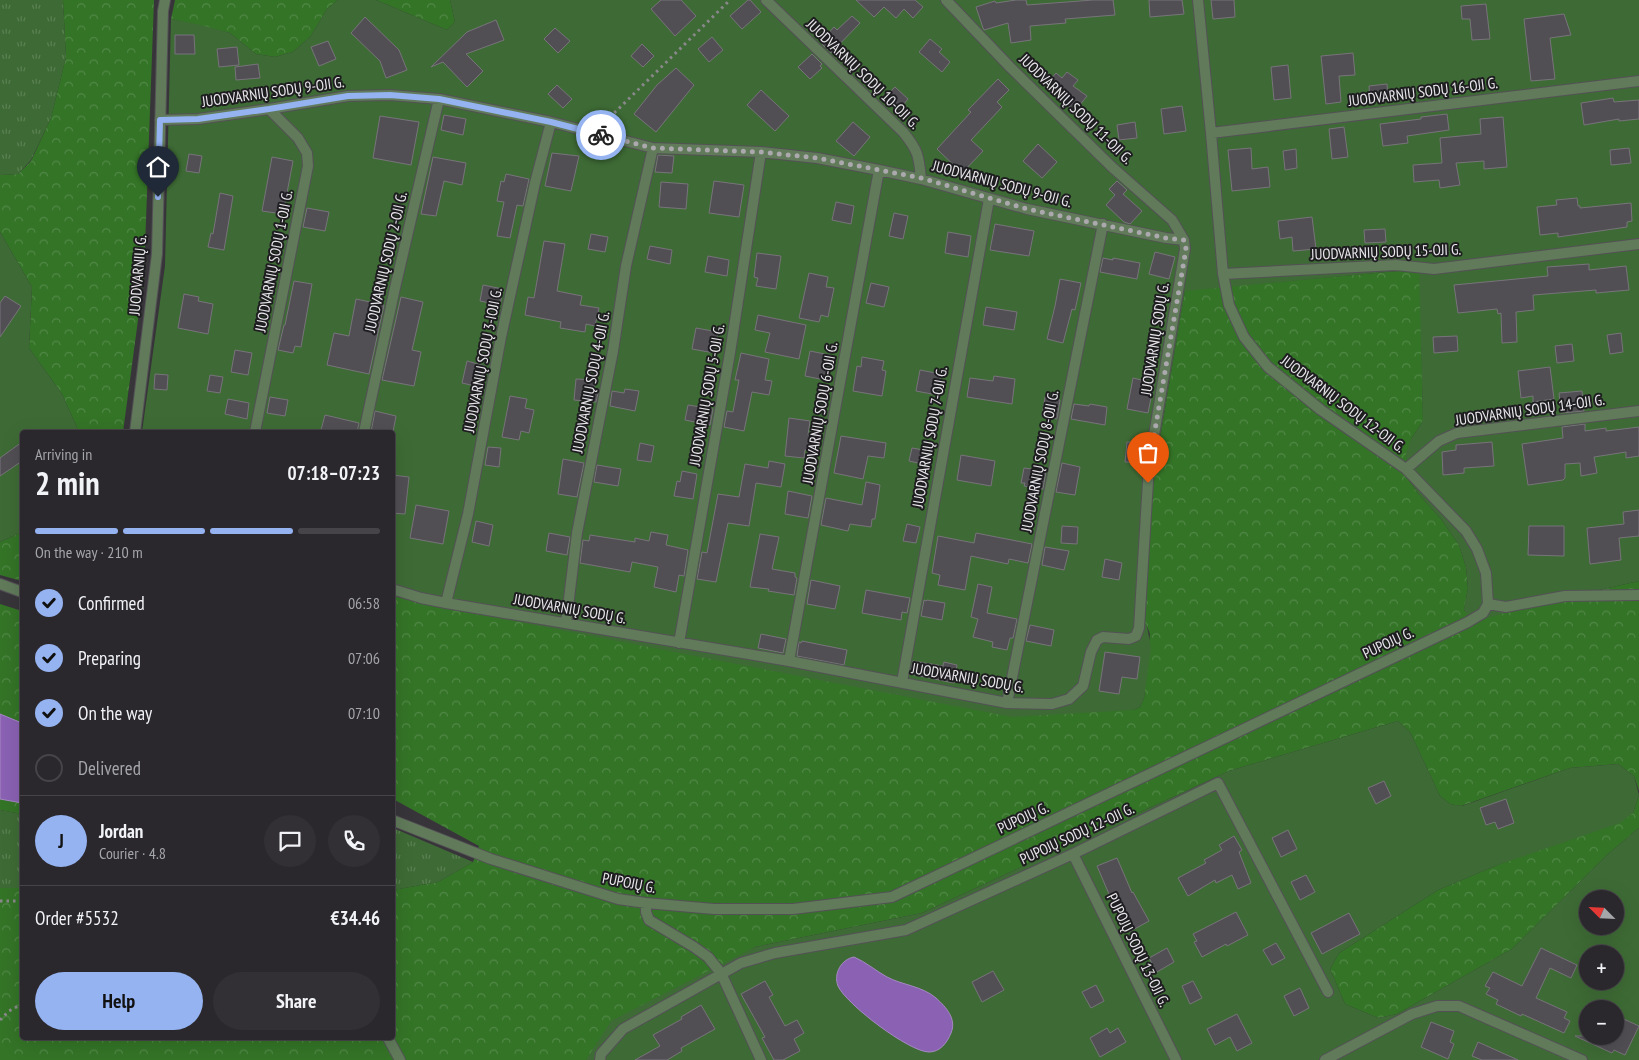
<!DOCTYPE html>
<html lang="en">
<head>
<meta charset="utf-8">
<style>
	:root { --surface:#2a282c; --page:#323034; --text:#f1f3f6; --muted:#a5a6a9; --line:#464448; --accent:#95b2f1 }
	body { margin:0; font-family:"PT Sans Narrow",sans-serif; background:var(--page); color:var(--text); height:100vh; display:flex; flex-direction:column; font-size:19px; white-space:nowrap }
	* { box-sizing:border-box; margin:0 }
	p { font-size:16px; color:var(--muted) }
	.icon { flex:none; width:28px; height:28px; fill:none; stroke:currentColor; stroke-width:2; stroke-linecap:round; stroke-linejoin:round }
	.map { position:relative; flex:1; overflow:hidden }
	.details { position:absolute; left:20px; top:430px; width:375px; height:610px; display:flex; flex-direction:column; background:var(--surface); border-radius:5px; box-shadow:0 5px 20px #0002,0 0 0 1px var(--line) }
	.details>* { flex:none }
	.needle { width:32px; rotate:294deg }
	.controls { position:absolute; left:1579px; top:890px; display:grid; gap:10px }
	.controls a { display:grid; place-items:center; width:45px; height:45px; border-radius:50%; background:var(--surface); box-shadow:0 5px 20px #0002,0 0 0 1px var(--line); font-size:25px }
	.pin { position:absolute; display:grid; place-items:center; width:42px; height:42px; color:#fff; margin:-51px -21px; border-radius:50% 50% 50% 0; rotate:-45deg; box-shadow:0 0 5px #0007 }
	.pin .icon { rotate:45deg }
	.courier { position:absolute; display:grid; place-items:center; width:50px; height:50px; margin:-25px; border:4px solid #95b2f1; border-radius:50%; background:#fff; color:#222; box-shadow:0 1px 6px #0007 }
	.summary em { font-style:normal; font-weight:800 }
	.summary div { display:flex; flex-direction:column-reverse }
	.summary { display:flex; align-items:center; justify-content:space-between; height:85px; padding:0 15px }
	h1 { font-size:32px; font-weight:800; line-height:38px }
	.bar { display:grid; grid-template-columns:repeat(4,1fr); gap:8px 5px; align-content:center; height:60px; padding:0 15px }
	.bar i { height:6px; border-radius:4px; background:var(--line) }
	.bar .selected { background:var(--accent) }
	.bar p { grid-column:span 4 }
	.line { display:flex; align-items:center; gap:12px; padding:0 15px; border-top:1px solid var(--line) }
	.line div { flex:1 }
	.round { display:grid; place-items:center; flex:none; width:52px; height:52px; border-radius:26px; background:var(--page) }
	ol { padding:0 15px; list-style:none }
	li { display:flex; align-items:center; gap:15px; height:55px }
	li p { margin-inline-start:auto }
	li .icon { padding:5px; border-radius:50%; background:var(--accent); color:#111; stroke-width:4 }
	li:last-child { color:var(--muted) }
	li i { width:28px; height:28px; border:2px solid var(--line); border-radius:50% }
	.action { display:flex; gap:10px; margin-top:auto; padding:10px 15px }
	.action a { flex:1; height:58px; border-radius:30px; background:var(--accent); color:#111; font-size:20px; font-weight:800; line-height:58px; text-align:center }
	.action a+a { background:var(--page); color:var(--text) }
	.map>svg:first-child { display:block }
	.grass { fill:url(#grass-tufts) }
	.forest { fill:url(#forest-crowns) }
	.garden { fill:#3e6b35; fill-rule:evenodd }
	.water { fill:#8a61b3; stroke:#a689c4 }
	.building { fill:#514e54; stroke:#77747a }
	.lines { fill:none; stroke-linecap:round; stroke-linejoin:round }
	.minor-casing { stroke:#545156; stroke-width:12 }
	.path { stroke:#8a888c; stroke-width:3; stroke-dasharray:2.5 4; stroke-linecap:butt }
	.minor { stroke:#607a5a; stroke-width:10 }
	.done { stroke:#aba9ad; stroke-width:5; stroke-dasharray:0 9 }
	.route { stroke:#95b2f1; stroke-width:6 }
	.labels { text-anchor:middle; stroke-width:4; stroke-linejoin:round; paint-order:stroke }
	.street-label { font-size:15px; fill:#e9e7eb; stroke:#1e1d20 }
</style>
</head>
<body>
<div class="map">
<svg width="1639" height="1060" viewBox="0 0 1639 1060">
	<defs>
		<pattern id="grass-tufts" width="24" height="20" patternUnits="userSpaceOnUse" patternTransform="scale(1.25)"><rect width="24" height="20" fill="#3e6b35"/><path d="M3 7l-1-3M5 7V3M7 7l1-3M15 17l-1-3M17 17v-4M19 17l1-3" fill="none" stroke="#5a8052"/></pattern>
		<pattern id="forest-crowns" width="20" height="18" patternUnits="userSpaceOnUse" patternTransform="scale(1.25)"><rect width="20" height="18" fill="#347427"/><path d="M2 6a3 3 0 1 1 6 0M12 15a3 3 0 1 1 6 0" fill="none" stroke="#518846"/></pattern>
	</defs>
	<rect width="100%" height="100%" fill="#38353a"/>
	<!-- grass -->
	<path class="grass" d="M0,0h63l3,57 -15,61 -20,42 -13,14 -18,1z
		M0,810l22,4v74h-22z
		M393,828l80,34 -35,20 -45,8z"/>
	<!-- forest -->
	<path class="forest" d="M63,0h91l-10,275 -21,157h-44l-17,-38 -33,-46 3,-61 -32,-55v-57l18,-1 13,-13 20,-43 15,-61z
		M175,0h163l-11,9 -16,27 -18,16 -18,5 -19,-3 -26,-21 -59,-14z
		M376,0h74l5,22 -8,8z
		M1420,269l3,152 -12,18 -3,40 9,13 24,27 18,26 7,22 2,21 -4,23 122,-18 53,-12v210l-5,-15 -16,-12 -48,4 -109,38 -11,-2 -10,-8 -30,-64 -12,-11 -169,50 -307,142 -167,34 -169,113h-586v-172h22v150h370l1,-148 45,-8 35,-20 6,-16 -86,-47v-203l47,11 693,103 7,-3 4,-9 6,-64 -3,-8 -9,-13 -2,-12 20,-139 29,-172z
		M22,532v49l-22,-6v-33z
		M0,604l22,7v112l-22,-9z
		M1639,795v33l-31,26 -96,95 -115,65 -19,4 -33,-14 -15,-35 9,-16 99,-63 57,-24 138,-53z
		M0,799l22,4v11l-22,-4z"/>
	<!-- garden -->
	<path class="garden" d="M338,0h38l71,30 8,-8 -5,-22h1189v581l-53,12 -104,26 -13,-2 -5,-7 4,-22 -2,-21 -7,-22 -18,-26 -24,-27 -9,-13 -2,-25 5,-15 12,-18 -4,-152 -234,22 -29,171 -20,139 2,12 9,13 4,22 -7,50 -4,9 -7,3 -121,7 -572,-110 -47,-11 -1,-164h-250l23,-166 6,-247 30,6 29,8 26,21 19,3 18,-5 18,-16 16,-27z
		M0,232l32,55 -3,61 33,46 17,38h-57v100l-22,10z
		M1398,721l12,11 30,64 10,8 12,2 108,-38 48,-4 16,12 5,19 -6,18 -13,10 -125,43 -57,24 -99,63 -9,16 15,35 33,14 19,-4 115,-65 96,-95 31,-26v232h-1053l25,-39 144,-74 167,-34 307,-142zM1588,899h27v27h-27zM1588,954h27v27h-27zM1588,1009h27v27h-27z"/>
	<!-- water -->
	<path class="water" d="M0,714l22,9v80l-22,-4z
		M854,957c12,5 22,14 33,20 15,8 35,9 49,21 10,9 21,21 15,35 -4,10 -11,19 -22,19 -20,0 -83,-48 -91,-66 -5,-13 4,-27 16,-29z"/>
	<!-- building -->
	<path class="building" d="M661,0h20l15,16 -21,20 -24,-27z
		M748,0h2l11,12 -19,17 -12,-13z
		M856,0h59l8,7 -10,11 -9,-9 -8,9 -12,-11 -10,10z
		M1016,0h10l1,5 66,-5h20l2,15 -50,4 1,4 -36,3 1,14 -20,3 -3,-20 -24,7 -1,-2 -7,-21 19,-6 1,2z
		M1149,0h33l2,14 -34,3z
		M1211,0h23l1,17 -22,2z
		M1486,4l4,35 -18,1 -2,-21h-8l-1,-13z
		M1564,14l7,21 -21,3 5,41 -24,2 -7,-62z
		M852,16l8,7 -29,30 -9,-9 4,-4 -2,-2 10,-11 3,3z
		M365,17l34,33 8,20 -21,8 -6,-17 -29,-28z
		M496,20l8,20 -38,14 17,17 -16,16 -24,-25 -12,5 36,-35z
		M555,28l15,13 -12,12 -14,-14z
		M175,35h19l1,19h-20z
		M712,37l11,13 -14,12 -11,-13z
		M930,39l12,10 -3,3 11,10 -8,10 -23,-20z
		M328,41l8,18 -17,7 -8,-19z
		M642,44l12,12 -11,11 -12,-11z
		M237,47l2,18 -20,2 -2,-18z
		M1353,53l2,22 -16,1 2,26 -15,2 -5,-48z
		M812,54l10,10 -2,2 2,2 -12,11 -12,-12z
		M258,64l2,14 -24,2 -1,-13z
		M1288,65l3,33 -17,2 -3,-33z
		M676,68l18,17 -38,47 -22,-18 23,-29z
		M1067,72l11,8 -5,6 14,10 -12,15 -30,-25 11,-13 6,5z
		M998,79l11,11 -12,12 5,5 -31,33 12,11 -21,22 -25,-24 34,-37 -3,-2z
		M1387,84l1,13 -18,2 -1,-13z
		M557,85l15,14 -9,9 -15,-14z
		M895,87l13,12 -9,11 -14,-13z
		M761,90l28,26 -14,15 -28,-26z
		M1613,98l1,4 25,-2v19l-20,2v-2l-35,6 -3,-22z
		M1182,106l4,25 -22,3 -3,-25z
		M1447,114l2,16 -42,6 1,7 -25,3 -3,-22 41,-5v-2z
		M444,115l22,4 -3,16 -22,-5z
		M380,116l39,6 -8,43 -38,-7z
		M1503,117l4,50 -23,2v-8l-28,2 4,22 -20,3 -1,-8 -25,2 -1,-17 29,-2 -2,-25 41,-4 -1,-15z
		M853,122l17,15 -16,19 -18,-15z
		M1135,122l2,16 -18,2 -2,-15z
		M1344,127l4,30 -16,2 -3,-30z
		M1038,144l19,18 -15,16 -19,-17z
		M1251,148l1,21 16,-2 2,20 -38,4 -4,-41z
		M1629,148l2,15 -20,2 -1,-15z
		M1296,149l1,19 -12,2 -2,-19z
		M552,153l27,3 -8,35 -26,-5z
		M189,154l13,2 -3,17 -13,-2z
		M658,155l16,1 -2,17 -17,-1z
		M272,157l21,4 -10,53 -21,-3z
		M433,157l33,6 -4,22 -18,-4 -8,35 -15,-2z
		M506,174l23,5 -6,27 -6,-1 -7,33 -13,-2 7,-34 -7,-1 4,-20 3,1z
		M714,181l30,4 -5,32 -30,-4z
		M1117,181l10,9 -4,4 19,17 -12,13 -6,-2 -18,-17 9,-10 -6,-6z
		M661,182l27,2 -2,25 -27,-2z
		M220,193l13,3 -9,54 -16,-3 3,-14 2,1z
		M1577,198l1,8h2v2l51,-5 1,18 -5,1v5l-69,10v-4l-18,2 -3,-28 20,-2 -1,-5z
		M836,202l18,4 -3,18 -19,-4z
		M307,208l22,4 -4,19 -22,-4z
		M894,213l14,3 -5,23 -14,-3z
		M1312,217l4,32 -23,2 -1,-14 -12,2 -2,-18z
		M995,224l39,7 -5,25 -39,-6z
		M1385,229l1,13 -21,1 -1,-13z
		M948,232l23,4 -3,21 -23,-4z
		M591,234l17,3 -3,15 -17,-3z
		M544,241l21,3 -8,47 25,5 -2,9 19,3 -4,18 -9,-2 -1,8 -25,-4 1,-6 -36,-7 3,-18 6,1z
		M650,246l22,4 -2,14 -23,-5z
		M1155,252l20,5 -6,22 -20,-5z
		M757,253l24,3 -5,33 -20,-3 2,-8 -4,-1z
		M708,256l21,4 -2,16 -22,-4z
		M1103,258l10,2v-2l27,5 -3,16 -37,-7z
		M1589,264v6l37,-4 3,24 -33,3v-3l-63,5 1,15 -18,2 1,30 -15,1 -1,-30 -3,1 -1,-5 -39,4 -4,-28 94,-9 -1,-9z
		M809,273l19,4 -2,10 8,1 -6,29 -7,-2 -2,7 -20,-4z
		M1060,279l21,4 -6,27 -3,-1 -9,34 -16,-4 8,-33z
		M294,281l18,3 -11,63 -6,-1 -2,7 -15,-3 6,-25h1z
		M871,283l18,4 -5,20 -18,-4z
		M483,285l20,4 -3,16 -20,-4z
		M184,294l15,3 -1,4 15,3 -5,30 -30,-6z
		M5,296l16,10 -21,31v-34z
		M401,297l22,5 -11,48 9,2 -7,34 -32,-6z
		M356,299l28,6 -15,69 -42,-9 7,-32 15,3z
		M986,307l31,5 -3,18 -31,-5z
		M758,315l48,10 -7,34 -34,-7 5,-19 -15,-3z
		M696,328l22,4 -4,21 -22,-4z
		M1621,333l2,19 -13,2 -3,-19z
		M1457,336l1,15 -24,2 -1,-16z
		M1572,344l2,17 -17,2 -2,-17z
		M235,350l17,3 -4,22 -17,-3z
		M810,351l20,4 -5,25 -20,-4z
		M741,353l28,6 -4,21 7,1 -3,14 -17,-3 -8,39 -20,-4 3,-16 6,1 6,-32h-4z
		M862,357l22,4 -2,9 4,1 -4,25 -29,-5 4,-25 4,1z
		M467,361l18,5 -5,21 -18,-4z
		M1550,367l4,32 -21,3v-6l-12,2 -3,-27z
		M920,370l21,4 -4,21 -21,-4z
		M155,374l13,1 -1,15 -13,-1z
		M210,375l13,2 -3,16 -13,-2z
		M994,376l21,3 -3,25 -45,-7 3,-19 23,3z
		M1133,378l21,5 -6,30 -21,-4z
		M576,379l19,1 -1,8 5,1 -3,13 -22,-2z
		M625,389l14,2 -4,20 -25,-5 2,-15 12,2z
		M1582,391l2,20 -23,2 -2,-20z
		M510,396l17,3 -2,9 9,2 -5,23 -8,-2 -2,9 -17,-3z
		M270,397l18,3 -3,16 -18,-3z
		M1045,397l15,3 -3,19 -15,-3z
		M228,399l21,4 -2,16 -22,-5z
		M1074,404l15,2 1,-2 17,3 -2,18 -34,-6z
		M688,405l25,4 -3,16 -25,-5z
		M375,411l21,5 -3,16h-22z
		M325,415l34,8 -2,9h-23l-13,-2z
		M789,418l21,3 -2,14 5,1 -2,14h-6l-1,8 -19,-2z
		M1585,424v7l21,-3v3l33,-4v29l-13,2v-6l-32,5 3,16 -16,3 -1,-13 -15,1v14l-2,2 -35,5 -6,-41 41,-6 -1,-11z
		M841,436l45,7 -2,15 -16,-2 -5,23 -29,-6z
		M22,442v19l-22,15v-18z
		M1127,442l15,1 -2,20 -15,-1z
		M1492,442l2,24 -30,2v5l-21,2 -1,-23 14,-2v-5z
		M640,443l14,3 -3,16 -14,-2z
		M488,447l13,1 -2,19 -14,-2z
		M912,448l17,3 -2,14 -18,-4z
		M961,455l34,6 -4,25 -34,-6z
		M563,459l21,4 -7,34 -19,-3z
		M769,461l16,3 -4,23 -25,-4 -7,43 -21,-3 -12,59 -19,-3 5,-27 5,1 11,-59 21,3 6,-33 23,4z
		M1062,463l18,4 -5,28 -19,-3z
		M597,465l24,4 -3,17 -24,-4z
		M1024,468l22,3 -3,18 -19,-3 1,-3h-4z
		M682,471l15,3 -4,25 -19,-3 3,-15 3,1z
		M392,475l17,2 -4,37 -13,-1z
		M866,482l14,3 -5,34h-3l-1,8 -21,-3 -2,7 -27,-6 5,-27 36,7z
		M788,491l24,5 -4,22 -23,-4z
		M416,505l33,6 -6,33 -33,-6z
		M1639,510v26l-20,2 2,22 -31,4 -3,-36 37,-4 -1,-12z
		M476,521l17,4 -4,21 -17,-4z
		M907,524l13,3 -4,16 -13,-2z
		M1062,526l16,1 -1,17 -16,-1z
		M1529,526h35v30l-36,-1z
		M651,532l17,3 -2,10 22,5 -4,26 -5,-1 -3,17 -22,-5 4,-20 -26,-5 -2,10 -50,-9 3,-23 6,1 1,-6 45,7v-4l14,3z
		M549,533l21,4 -3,18 -21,-4z
		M976,533l56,11 -4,19 -19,-4 -1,5 -37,-8 -6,34 -27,-5 2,-10 -8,-2 6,-37 36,7z
		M760,534l19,3 -7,32 23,4v4l2,1 -3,17 -26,-4 1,-2 -19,-2z
		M1045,547l24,4 -5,19 -22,-5z
		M1105,559l17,4 -3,17 -17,-3z
		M811,580l29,6 -5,23 -28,-5z
		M978,584l14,3 -5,26 30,6 -4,19h-3l-3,12 -15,-3 1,-5 -20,-5 5,-18 -7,-2z
		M866,590l44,8 -3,15 -5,-1 -1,8 -39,-7z
		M924,600l2,1 1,-1 18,3 -3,17 -21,-4z
		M1030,625l24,5 -3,16 -25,-5z
		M761,634l25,5 -3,14 -25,-5z
		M802,641l45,9 -3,15 -47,-9 2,-14 2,1z
		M1105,652l35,5 -3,22 -15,-2 -3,17 -20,-3z
		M913,661l30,5 1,-4 13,3 -3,18 -44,-9z
		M1384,781l7,15 -15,8 -8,-16z
		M1506,799l8,24 -16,6 -3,-7 -9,3 -6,-17z
		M1288,830l9,19 -16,8 -9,-19z
		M1234,836l8,14 -3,2 12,31 -13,6 -6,-14 -16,8 -1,-3 -27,16 -10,-18 28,-15 -2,-3 18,-10 -3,-5z
		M1117,858l15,35 1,-1 16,29 -20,11 -14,-24 -18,-42z
		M1306,875l9,17 -15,8 -9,-18z
		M1236,912l12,23 -21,11 -1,-2 -24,13 -8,-15 3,-1 -4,-7z
		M1349,913l11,21 -38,20 -11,-21z
		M1276,943l9,15 -13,7 -9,-15z
		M1167,948l7,14 -17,10 -8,-14z
		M1541,948l36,17 -6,13 -21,-10 -14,30 31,14 -3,6 6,3 -6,12 -42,-19 -1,2 -25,-12 2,-4 -12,-6 4,-6 -5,-2 8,-14 29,14z
		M993,971l11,19 -22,12 -10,-20z
		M765,981l8,14 -4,2 16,29 12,-6 7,13 -10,6 6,12 -17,9h-9l-12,-22 3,-1 -24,-43z
		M1193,981l9,17 -12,6 -8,-18z
		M1096,985l8,16 -13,7 -9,-16z
		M1300,988l9,20 -15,8 -10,-20z
		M701,1005l14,24 -34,19 1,3 -15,9h-32l25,-14 -7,-11 29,-16 -1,-2z
		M1237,1014l15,29 -15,8 -7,-14 -15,8 -8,-16z
		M1615,1015l24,11 -14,29 -11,-5 -2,3 -37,-17h40z
		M1431,1022l23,9 -4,11 4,2 -6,15 -27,-12z
		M1107,1028l3,5 8,-5 8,14 -26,15 -10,-19z
		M1478,1042l40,18h-36l-10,-4z"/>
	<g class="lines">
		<!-- minor casing -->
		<g class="minor-casing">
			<path id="minor" d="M766,0l137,132c15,18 16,24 18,47
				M1198,0l13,133 12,141 6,31 15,32 24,30 53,43 85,59 60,62 11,18 9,24 2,31
				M160,120l38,-1 71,-10 79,-13 42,-1 49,4 112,23 102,26 108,4 56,6 62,12 42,9 106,30 139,29 18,2
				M1211,133l428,-52
				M1223,274l173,-9 38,4 205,-25
				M135,432l22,-178 6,-243 2,-11
				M255,432l53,-266 -1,-13 -9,-15 -29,-29
				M364,432l31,-144 44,-189
				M1406,469l33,-28 18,-8 182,-22
				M0,584l22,8
				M392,589l29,9 25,5 343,58 218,42 45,1 17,-5 14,-13 8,-34 6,-12 6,-3 26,2 7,-3 3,-8 10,-163 36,-216 -1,-9 -12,-20 -59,-52 -103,-101 -64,-67
				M446,603l22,-89 33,-177 34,-154 16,-61
				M566,623l11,-90 36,-182 13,-85 27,-118
				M679,643l51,-290 31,-201
				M789,661l90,-491
				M902,682l87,-483
				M1007,703l96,-479
				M392,820l99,39 127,40 28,4 68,6h79l99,-12 576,-275 15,-9 5,-9 18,3 59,-11 74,-1
				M1073,854l103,206
				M646,903v9l3,8 45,27 14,10 13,16 40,87
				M388,1038l12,22
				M600,1060l1,-6 22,-25 118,-66 34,-10 131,-23 167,-76 145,-71 110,209
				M1325,1060l87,-46 25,-8h22l123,54"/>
		</g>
		<!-- path -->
		<path class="path" d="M605,122l125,-122
			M0,901h22
			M0,1020l9,-9 13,-7"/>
		<!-- minor -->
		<use href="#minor" class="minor"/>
	</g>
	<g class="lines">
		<!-- done -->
		<path class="done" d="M601,135l52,13 108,4 56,6 104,20 106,31 139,29 18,2 2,9 -37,216 -1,18"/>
		<!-- route -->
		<path class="route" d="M158,197l2,-77 38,-1 71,-10 79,-13 42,-1 49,4 112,23 50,13"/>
	</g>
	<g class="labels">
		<!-- street labels -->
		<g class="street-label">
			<text transform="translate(863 74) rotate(44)" y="5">JUODVARNIŲ SODŲ 10-OJI G.</text>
			<text transform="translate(273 92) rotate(-8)" y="5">JUODVARNIŲ SODŲ 9-OJI G.</text>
			<text transform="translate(1423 92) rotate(-7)" y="5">JUODVARNIŲ SODŲ 16-OJI G.</text>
			<text transform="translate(1076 109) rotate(44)" y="5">JUODVARNIŲ SODŲ 11-OJI G.</text>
			<text transform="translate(1002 184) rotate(15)" y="5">JUODVARNIŲ SODŲ 9-OJI G.</text>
			<text transform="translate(1386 252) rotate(-2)" y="5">JUODVARNIŲ SODŲ 15-OJI G.</text>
			<text transform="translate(274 261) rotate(-79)" y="5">JUODVARNIŲ SODŲ 1-OJI G.</text>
			<text transform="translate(386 262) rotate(-77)" y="5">JUODVARNIŲ SODŲ 2-OJI G.</text>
			<text transform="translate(138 275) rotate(-85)" y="5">JUODVARNIŲ G.</text>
			<text transform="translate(1155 339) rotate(-81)" y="5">JUODVARNIŲ SODŲ G.</text>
			<text transform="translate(483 360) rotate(-79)" y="5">JUODVARNIŲ SODŲ 3-IOJI G.</text>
			<text transform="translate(591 382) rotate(-79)" y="5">JUODVARNIŲ SODŲ 4-OJI G.</text>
			<text transform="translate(707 395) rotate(-80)" y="5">JUODVARNIŲ SODŲ 5-OJI G.</text>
			<text transform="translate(1343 404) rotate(37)" y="5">JUODVARNIŲ SODŲ 12-OJI G.</text>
			<text transform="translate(1530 410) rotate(-8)" y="5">JUODVARNIŲ SODŲ 14-OJI G.</text>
			<text transform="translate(820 413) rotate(-80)" y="5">JUODVARNIŲ SODŲ 6-OJI G.</text>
			<text transform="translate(930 437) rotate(-80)" y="5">JUODVARNIŲ SODŲ 7-OJI G.</text>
			<text transform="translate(1040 461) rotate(-79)" y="5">JUODVARNIŲ SODŲ 8-OJI G.</text>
			<text transform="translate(570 609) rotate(10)" y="5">JUODVARNIŲ SODŲ G.</text>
			<text transform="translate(1388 643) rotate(-25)" y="5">PUPOJŲ G.</text>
			<text transform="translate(968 678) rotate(10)" y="5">JUODVARNIŲ SODŲ G.</text>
			<text transform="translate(1023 818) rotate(-25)" y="5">PUPOJŲ G.</text>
			<text transform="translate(1077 834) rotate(-25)" y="5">PUPOJŲ SODŲ 12-OJI G.</text>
			<text transform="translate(629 883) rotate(11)" y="5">PUPOJŲ G.</text>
			<text transform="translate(1138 950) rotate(64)" y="5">PUPOJŲ SODŲ 13-OJI G.</text>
		</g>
	</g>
</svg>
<div class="controls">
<a><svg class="needle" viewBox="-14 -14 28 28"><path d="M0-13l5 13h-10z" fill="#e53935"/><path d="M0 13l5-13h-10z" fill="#a5a6a9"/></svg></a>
<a>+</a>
<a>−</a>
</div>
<div class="pin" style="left:1148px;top:483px;background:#ea580c"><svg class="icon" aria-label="bag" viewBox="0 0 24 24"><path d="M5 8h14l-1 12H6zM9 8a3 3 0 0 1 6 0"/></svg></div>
<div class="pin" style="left:158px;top:197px;background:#1f2937"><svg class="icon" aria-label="home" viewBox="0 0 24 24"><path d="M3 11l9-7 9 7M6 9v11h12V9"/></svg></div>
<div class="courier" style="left:601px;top:135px"><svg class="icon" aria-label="bike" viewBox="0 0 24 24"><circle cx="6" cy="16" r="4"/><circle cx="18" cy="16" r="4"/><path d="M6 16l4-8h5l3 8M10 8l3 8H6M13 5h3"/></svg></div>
<section class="details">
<div class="summary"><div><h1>2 min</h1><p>Arriving in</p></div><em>07:18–07:23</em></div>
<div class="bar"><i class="selected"></i><i class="selected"></i><i class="selected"></i><i></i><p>On the way · 210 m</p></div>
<ol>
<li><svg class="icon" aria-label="check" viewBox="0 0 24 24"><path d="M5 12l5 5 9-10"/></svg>Confirmed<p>06:58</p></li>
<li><svg class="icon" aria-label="check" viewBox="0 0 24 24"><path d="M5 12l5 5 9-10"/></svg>Preparing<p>07:06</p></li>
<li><svg class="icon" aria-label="check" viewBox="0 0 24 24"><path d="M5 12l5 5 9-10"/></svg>On the way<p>07:10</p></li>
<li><i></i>Delivered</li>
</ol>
<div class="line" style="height:90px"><b class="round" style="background:var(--accent);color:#111">J</b><div><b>Jordan</b><p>Courier · 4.8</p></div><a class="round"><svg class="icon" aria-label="chat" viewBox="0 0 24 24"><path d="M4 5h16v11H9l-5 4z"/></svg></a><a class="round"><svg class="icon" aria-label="phone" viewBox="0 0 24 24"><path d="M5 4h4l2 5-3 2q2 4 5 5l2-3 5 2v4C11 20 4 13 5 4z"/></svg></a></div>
<div class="line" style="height:65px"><div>Order #5532</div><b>€34.46</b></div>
<div class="action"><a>Help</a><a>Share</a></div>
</section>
</div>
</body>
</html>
